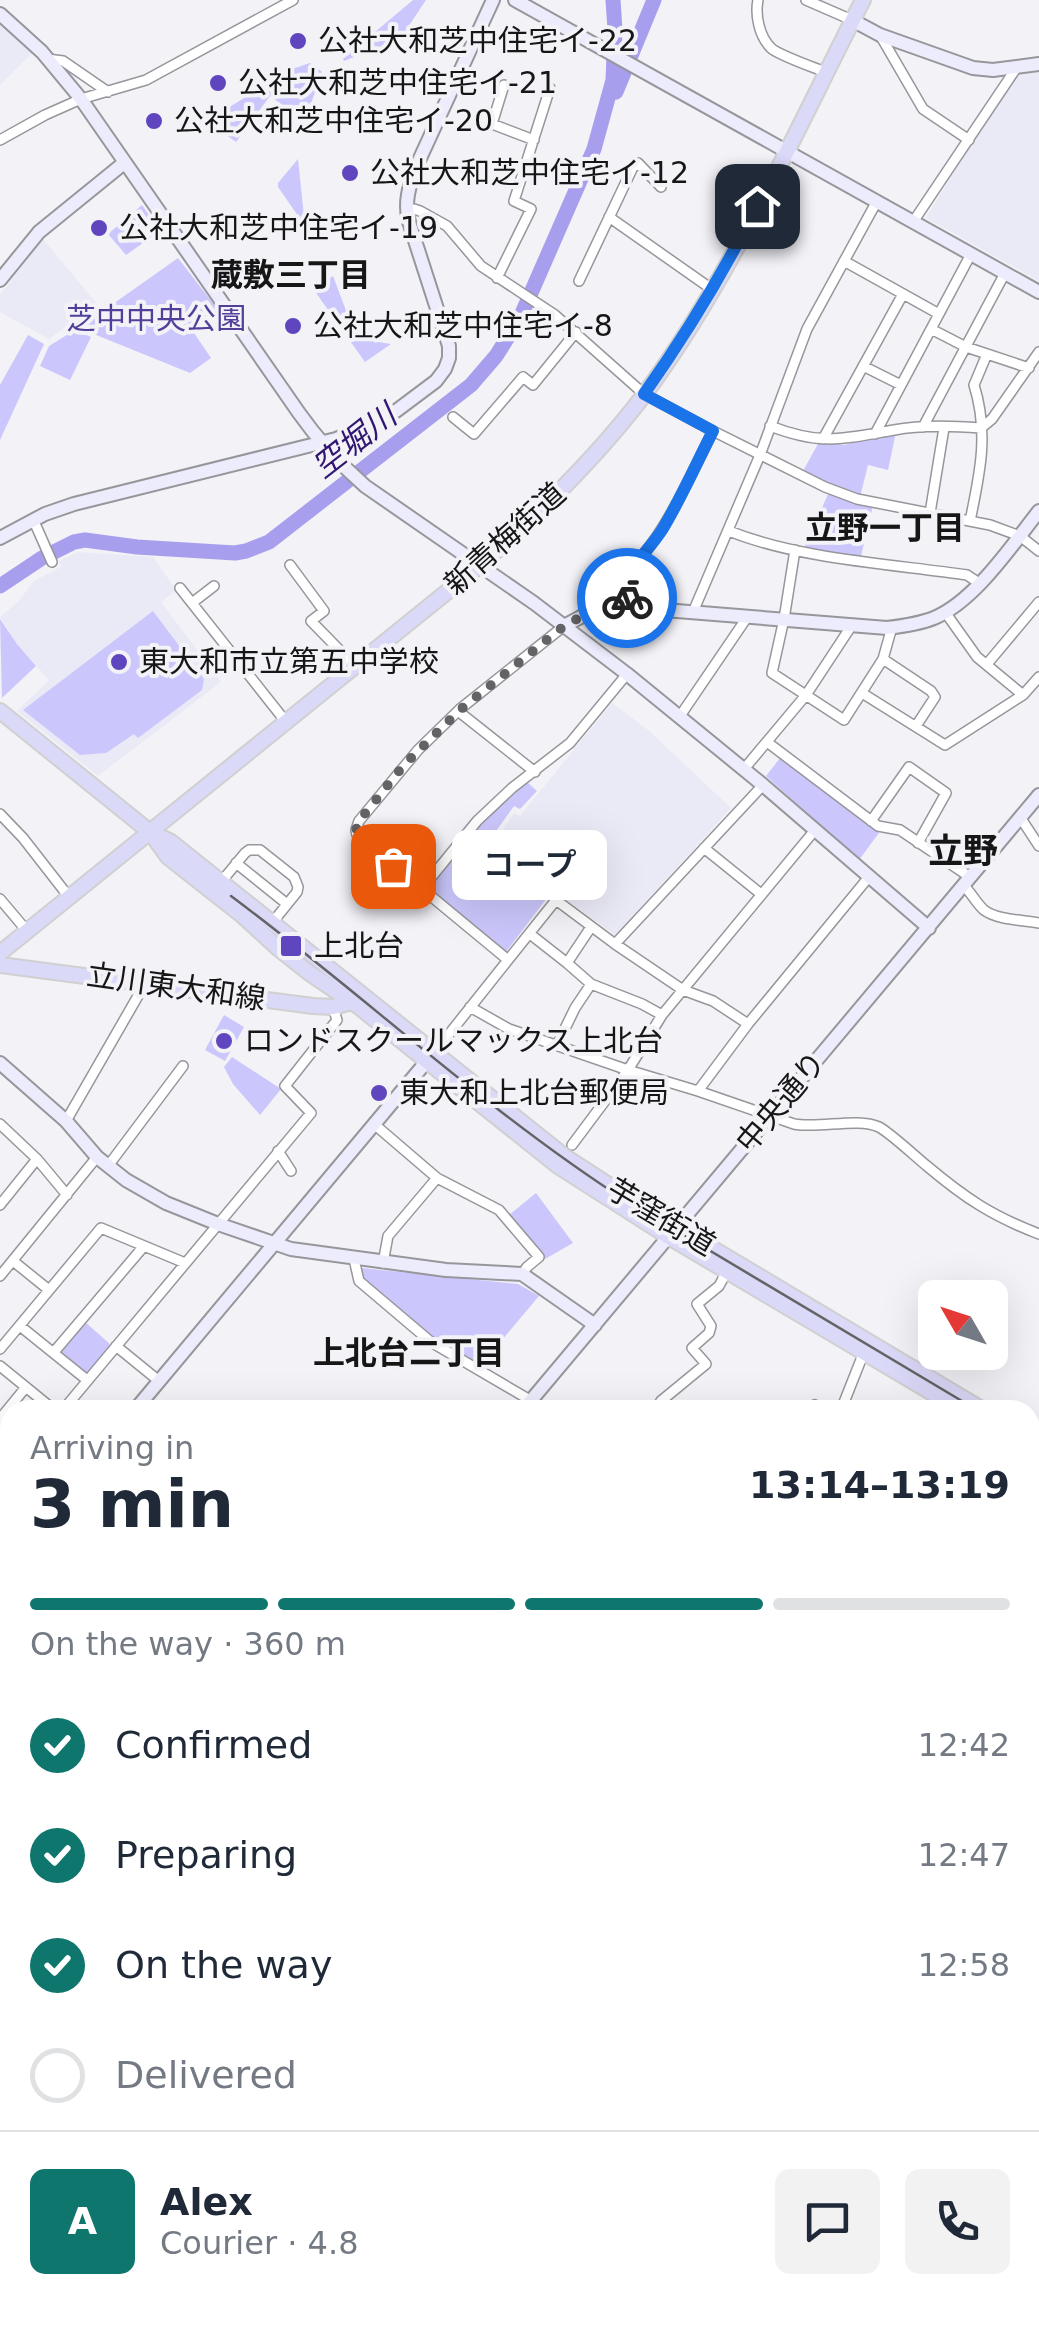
<!DOCTYPE html>
<html lang="en">
<head>
<meta charset="utf-8">
<style>
	:root { --surface:#fff; --page:#f2f2f3; --text:#1f2937; --muted:#747a83; --line:#e0e1e3; --accent:#0f766e }
	body { margin:0; font-family:"DejaVu Sans","Noto Sans JP",sans-serif; background:var(--page); color:var(--text); height:100vh; display:flex; flex-direction:column; font-size:38px; white-space:nowrap }
	* { box-sizing:border-box; margin:0 }
	p { font-size:32px; color:var(--muted) }
	.icon { flex:none; width:55px; height:55px; fill:none; stroke:currentColor; stroke-width:2; stroke-linecap:round; stroke-linejoin:round }
	.map { position:relative; flex:1; overflow:hidden }
	.details { position:absolute; left:0px; top:1400px; width:1040px; height:930px; display:flex; flex-direction:column; background:var(--surface); border-radius:30px 30px 0 0; box-shadow:0 10px 40px #0002 }
	.details>* { flex:none }
	.needle { width:65px; rotate:309deg }
	.fabs { position:absolute; left:918px; top:1280px; display:grid; gap:20px }
	.fabs a { display:grid; place-items:center; width:90px; height:90px; border-radius:15px; background:var(--surface); box-shadow:0 10px 40px #0002; font-size:50px }
	.pin { position:absolute; display:grid; place-items:center; width:85px; height:85px; color:#fff; margin:-42px; border-radius:20px; box-shadow:0 5px 15px #0006 }
	.courier { position:absolute; display:grid; place-items:center; width:100px; height:100px; margin:-50px; border:8px solid #1a73e8; border-radius:50%; background:#fff; color:#222; box-shadow:0 2px 12px #0007 }
	.bubble { position:absolute; height:70px; border-radius:15px; background:var(--surface); box-shadow:0 10px 40px #0002; font-size:32px; font-weight:600; line-height:70px; text-align:center }
	.summary em { font-style:normal; font-weight:600 }
	.summary div { display:flex; flex-direction:column-reverse }
	.summary { display:flex; align-items:center; justify-content:space-between; height:170px; padding:0 30px }
	h1 { font-size:65px; font-weight:600; line-height:75px }
	.bar { display:grid; grid-template-columns:repeat(4,1fr); gap:15px 10px; align-content:center; height:120px; padding:0 30px }
	.bar i { height:12px; border-radius:8px; background:var(--line) }
	.bar .selected { background:var(--accent) }
	.bar p { grid-column:span 4 }
	.line { display:flex; align-items:center; gap:25px; padding:0 30px; border-top:2px solid var(--line) }
	.line div { flex:1 }
	.round { display:grid; place-items:center; flex:none; width:105px; height:105px; border-radius:15px; background:var(--page) }
	ol { padding:0 30px; list-style:none }
	li { display:flex; align-items:center; gap:30px; height:110px }
	li p { margin-inline-start:auto }
	li .icon { padding:10px; border-radius:50%; background:var(--accent); color:#fff; stroke-width:4 }
	li:last-child { color:var(--muted) }
	li i { width:55px; height:55px; border:5px solid var(--line); border-radius:50% }
	.map>svg:first-child { display:block }
	.built { fill:#eae9f6 }
	.green { fill:#cbc7fc }
	.lines { fill:none; stroke-linecap:round; stroke-linejoin:round }
	.river { stroke:#a79fed; stroke-width:15 }
	.street-casing { stroke:#96969b; stroke-width:12 }
	.secondary-casing { stroke:#96969b; stroke-width:16 }
	.primary-casing { stroke:#d0d0d1; stroke-width:18 }
	.street { stroke:#fff; stroke-width:9 }
	.secondary { stroke:#edecfc; stroke-width:12 }
	.primary { stroke:#dbd9f8; stroke-width:14 }
	.rail { stroke:#646466; stroke-width:2.5 }
	.done { stroke:#636365; stroke-width:10; stroke-dasharray:0 18 }
	.route { stroke:#1a73e8; stroke-width:12 }
	.poi-dot { fill:#6046be; stroke:#f2f2f7; stroke-width:4 }
	.labels { text-anchor:middle; stroke-width:8; stroke-linejoin:round; paint-order:stroke }
	.poi-label { font-size:30px; fill:#161617; stroke:#f2f2f7; text-anchor:start }
	.park-label { font-size:30px; fill:#513f9a; stroke:#f2f2f7 }
	.street-label { font-size:30px; fill:#161617; stroke:#f2f2f7 }
	.neighbourhood-label { font-size:32px; font-weight:bold; fill:#161617; stroke:#f2f2f7 }
	.water-label { font-size:32px; font-style:italic; fill:#311771; stroke:#f2f2f7 }
	.quarter-label { font-size:35px; font-weight:bold; fill:#161617; stroke:#f2f2f7 }
</style>
</head>
<body>
<div class="map">
<svg width="1039" height="2330" viewBox="0 0 1039 2330">
	<rect width="100%" height="100%" fill="#f2f2f7"/>
	<!-- built -->
	<path class="built" d="M0,20l34,31 -34,34z
		M1039,69v212l-113,-63 90,-147z
		M43,239l54,65 -48,35 -49,-27v-17z
		M78,552l75,5 23,33 -15,12 60,80 -123,94 -81,-65 32,-31 -32,-36 -17,-27 19,-16 15,-20 27,-14 -2,-6z
		M612,703l36,27 83,78 -116,127 -100,-73 -6,4 -19,-15 24,-38 6,3z"/>
	<!-- green -->
	<path class="green" d="M413,0h13l-26,39 -56,22 -1,-2z
		M310,63l12,9 -17,49 -35,-25 -34,46 -29,-21 82,-51z
		M298,159l7,67 -27,-39v-4z
		M142,205l18,26 -34,24 -18,-21z
		M178,258l41,53 -27,19 19,28 -21,15 -111,-45z
		M333,276l20,53 7,10 31,5 -26,18 -51,-72z
		M75,330l16,7 -21,43 -30,-14 9,-20z
		M28,335l16,9 -44,96v-55z
		M896,432l-8,38 -20,-5 -8,32 -57,-26 16,-29 25,3z
		M829,492l44,13 -12,51 -57,-8z
		M153,611l51,68 -2,11 -64,48 -4,-4 -28,19 -26,2 -57,-45z
		M0,619l17,25 19,22 -34,32z
		M780,758l95,71 6,1 -22,30 -93,-84z
		M527,782l10,9 -17,18 -6,-3 -33,46 23,19 9,-6 37,29 -44,58 -77,-63 65,-82z
		M224,1015l20,12 -19,34 -20,-11z
		M232,1057l49,32 -21,26 -27,-31 -9,-17z
		M536,1193l37,50 -28,16 -36,-44z
		M362,1268l156,16 21,12 -59,70 -45,-28 -74,-61z
		M84,1321l27,24 -25,30 -28,-23z
		M10,1967v87l-1,1 -9,-14v-61z
		M515,2320h248l-11,10h-250z"/>
	<g class="lines">
		<!-- river -->
		<path class="river" d="M616,92l38,-92
			M0,586l42,-28 32,-16 11,-2 52,7 98,6 11,-2 23,-9 202,-157 25,-29 24,-38 74,-169 19,-69 2,-50 -2,-30"/>
		<!-- street casing -->
		<g class="street-casing">
			<path id="street" d="M758,0c-3,15 1,36 13,48 7,7 42,19 54,24
				M806,0l46,20
				M880,35l43,74 46,31
				M47,59l16,2 45,31
				M504,85l-12,39 42,16
				M0,140l45,-25 36,-16 65,-19 147,-80
				M407,212l7,-3 6,2 27,15 34,40 74,49 89,79 69,37 112,56 32,12 133,26 30,11 19,15
				M609,217l104,73
				M913,222l104,-155
				M844,261l95,53
				M497,278l34,-69 -17,-8 36,-113
				M579,281l54,-114 5,-4 23,24
				M931,329l35,18 63,21
				M863,366l38,19
				M453,417l21,17 49,-57 10,8 43,-53
				M770,426c52,20 72,13 124,4 25,-5 62,-4 87,-2l11,-9 47,-67
				M923,427l82,-154
				M875,434l96,-180
				M823,439l80,-145
				M930,513l14,-85
				M33,519l19,43
				M970,521c10,-48 19,-88 4,-136l13,-31
				M729,531c70,28 162,33 238,44l12,8
				M795,550l-11,69 -12,54 72,47 39,-61 9,-32
				M290,565l34,46 -13,10 44,45
				M180,588l106,134
				M192,603l22,-17
				M627,607c0,-46 13,-43 34,-77 20,-31 35,-66 52,-99
				M693,612l67,-157 47,-126 70,-128
				M945,612l32,45 46,38
				M564,626l-104,83 -42,41 -59,71 -3,9 1,5 151,125 48,-60 59,44 68,46 30,11 35,23
				M883,659l48,32 4,6 -19,29
				M987,664l52,-62
				M862,693l83,52 78,-50 16,-18
				M458,711l77,61
				M680,716l68,-100
				M767,742l111,84 22,4 70,47
				M744,769l62,-74 46,-70
				M0,814l23,24 46,59
				M1020,817l19,29
				M871,821l38,-54 37,26 -28,50
				M704,848l57,46
				M236,863l51,41
				M963,885c8,7 13,18 21,25 13,10 39,10 55,13
				M220,887l1,-5 24,-29 4,-3h11l34,27 4,10 -1,5 -25,31
				M421,890l56,-69 35,-33 58,-45 57,-69
				M0,899l27,32
				M591,927l-24,36 24,21
				M530,934l37,29
				M615,944l148,-159
				M470,1007l39,22 119,41 -56,75
				M662,1015l153,-185
				M557,1045l18,-37 16,-24 51,20 20,11 -34,55 70,21 50,-67 120,-146
				M434,1053l74,-93
				M698,1091l96,33c25,5 64,-7 85,3 10,5 37,30 48,39 38,32 65,50 112,68
				M66,1121l80,-139
				M0,1124l37,35 30,36
				M374,1124l63,54 62,32 40,47 -12,10 -5,7
				M278,1151l13,20
				M108,1166l75,-100
				M0,1205l37,-46
				M354,1259l5,22 72,61 116,68
				M13,1261l36,29
				M383,1263l5,-27 49,-58
				M0,1276l97,-119
				M20,1326l67,54
				M116,1346l43,35
				M0,1349l101,-121 84,35
				M54,1352l90,-106
				M0,1366l54,44
				M63,1410l248,-297 -26,-27 52,-66 -4,-13
				M655,1410l6,-9 45,-37 -14,-16 17,-15 2,-7 -14,-22 22,-18 8,-15
				M811,1410l4,-5 10,5
				M841,1410l23,-58
				M0,1419l26,-32
				M0,1424l10,8
				M0,1623l10,-18
				M1030,1774l9,10
				M0,1802l10,-16
				M1030,1885l9,2
				M1030,1930l1,2
				M1030,2028l9,-6
				M0,2054l10,15
				M1030,2103l9,-4
				M1030,2183h9
				M1030,2222l9,15
				M1030,2271l9,-6
				M1030,2317l9,-6
				M177,2320l6,10
				M935,2320l3,10
				M1017,2320l14,10"/>
		</g>
		<!-- secondary casing -->
		<g class="secondary-casing">
			<path id="secondary" d="M515,0l524,292
				M0,14l42,38 39,47 218,314c19,27 41,51 66,73l169,117 93,71 136,111 166,143
				M852,20l28,15 93,33 20,2 46,-6
				M0,280l39,-48 85,-69
				M0,538l45,-24 29,-10 262,-65 22,-9 38,-19 40,-30 9,-12 4,-11v-12l-40,-124c-5,-19 0,-36 7,-55l77,-167
				M564,626l26,-14 37,-5 260,21c17,-2 32,-4 47,-10 41,-17 78,-73 105,-107
				M0,1063l66,58 31,36 29,23 40,23 52,21 73,25 155,21 76,4 73,51
				M135,1410l297,-355
				M523,1410l516,-615
				M0,1553l10,9
				M1030,1656l9,-6
				M63,2330l15,-10
				M444,2330l14,-10
				M764,2330l12,-10"/>
		</g>
		<!-- primary casing -->
		<g class="primary-casing">
			<path id="primary" d="M0,711l150,121 18,25 75,59 36,33 29,23 50,34 200,160 111,71 292,173
				M152,833l19,9 393,314 74,48 345,206
				M0,953l479,-387c60,-52 117,-108 165,-171 88,-119 151,-263 219,-395
				M0,965l313,41 20,1 19,-5
				M1030,1437l9,6
				M1030,1451l9,6"/>
		</g>
		<!-- street -->
		<use href="#street" class="street"/>
		<!-- secondary -->
		<use href="#secondary" class="secondary"/>
		<!-- primary -->
		<use href="#primary" class="primary"/>
		<!-- rail -->
		<path class="rail" d="M231,896c133,99 254,214 394,304l352,210
			M1030,1441l9,6"/>
	</g>
	<g class="lines">
		<!-- done -->
		<path class="done" d="M393,866l-33,-26 -4,-10 3,-9 45,-56 56,-55 104,-84 26,-14 37,-6v-8"/>
		<!-- route -->
		<path class="route" d="M627,598c0,-33 18,-42 35,-68 19,-31 34,-66 51,-99l-69,-37c43,-61 80,-122 113,-188"/>
	</g>
	<!-- markers -->
	<g class="poi-dot">
		<circle cx="298" cy="41" r="10"/>
		<circle cx="218" cy="83" r="10"/>
		<circle cx="154" cy="121" r="10"/>
		<circle cx="350" cy="173" r="10"/>
		<circle cx="99" cy="228" r="10"/>
		<circle cx="293" cy="326" r="10"/>
		<circle cx="119" cy="662" r="10"/>
		<rect x="279" y="934" width="24" height="24" rx="5"/>
		<circle cx="224" cy="1041" r="10"/>
		<circle cx="379" cy="1093" r="10"/>
	</g>
	<g class="labels">
		<!-- poi labels -->
		<g class="poi-label">
			<text x="318" y="51">公社大和芝中住宅イ-22</text>
			<text x="238" y="93">公社大和芝中住宅イ-21</text>
			<text x="174" y="131">公社大和芝中住宅イ-20</text>
			<text x="370" y="183">公社大和芝中住宅イ-12</text>
			<text x="119" y="238">公社大和芝中住宅イ-19</text>
			<text x="313" y="336">公社大和芝中住宅イ-8</text>
			<text x="139" y="672">東大和市立第五中学校</text>
			<text x="314" y="956">上北台</text>
			<text x="244" y="1051">ロンドスクールマックス上北台</text>
			<text x="399" y="1103">東大和上北台郵便局</text>
		</g>
		<!-- park labels -->
		<g class="park-label">
			<text x="156" y="329">芝中中央公園</text>
		</g>
		<!-- street labels -->
		<g class="street-label">
			<text transform="translate(505 539) rotate(-42)" y="10">新青梅街道</text>
			<text transform="translate(176 987) rotate(8)" y="10">立川東大和線</text>
			<text transform="translate(781 1102) rotate(-50)" y="10">中央通り</text>
			<text transform="translate(661 1217) rotate(31)" y="10">芋窪街道</text>
		</g>
		<!-- neighbourhood labels -->
		<g class="neighbourhood-label">
			<text x="291" y="286">蔵敷三丁目</text>
			<text x="885" y="539">立野一丁目</text>
			<text x="409" y="1364">上北台二丁目</text>
		</g>
		<!-- water labels -->
		<g class="water-label">
			<text transform="translate(354 441) rotate(-38)" y="11">空堀川</text>
		</g>
		<!-- quarter labels -->
		<g class="quarter-label">
			<text x="963" y="863">立野</text>
		</g>
	</g>
</svg>
<div class="fabs">
<a><svg class="needle" viewBox="-14 -14 28 28"><path d="M0-13l5 13h-10z" fill="#e53935"/><path d="M0 13l5-13h-10z" fill="#747a83"/></svg></a>
</div>
<div class="pin" style="left:393px;top:866px;background:#ea580c"><svg class="icon" aria-label="bag" viewBox="0 0 24 24"><path d="M5 8h14l-1 12H6zM9 8a3 3 0 0 1 6 0"/></svg></div>
<div class="pin" style="left:757px;top:206px;background:#1f2937"><svg class="icon" aria-label="home" viewBox="0 0 24 24"><path d="M3 11l9-7 9 7M6 9v11h12V9"/></svg></div>
<div class="courier" style="left:627px;top:598px"><svg class="icon" aria-label="bike" viewBox="0 0 24 24"><circle cx="6" cy="16" r="4"/><circle cx="18" cy="16" r="4"/><path d="M6 16l4-8h5l3 8M10 8l3 8H6M13 5h3"/></svg></div>
<div class="bubble" style="left:452px;top:830px;width:155px">コープ</div>
<section class="details">
<div class="summary"><div><h1>3 min</h1><p>Arriving in</p></div><em>13:14–13:19</em></div>
<div class="bar"><i class="selected"></i><i class="selected"></i><i class="selected"></i><i></i><p>On the way · 360 m</p></div>
<ol>
<li><svg class="icon" aria-label="check" viewBox="0 0 24 24"><path d="M5 12l5 5 9-10"/></svg>Confirmed<p>12:42</p></li>
<li><svg class="icon" aria-label="check" viewBox="0 0 24 24"><path d="M5 12l5 5 9-10"/></svg>Preparing<p>12:47</p></li>
<li><svg class="icon" aria-label="check" viewBox="0 0 24 24"><path d="M5 12l5 5 9-10"/></svg>On the way<p>12:58</p></li>
<li><i></i>Delivered</li>
</ol>
<div class="line" style="height:180px"><b class="round" style="background:var(--accent);color:#fff">A</b><div><b>Alex</b><p>Courier · 4.8</p></div><a class="round"><svg class="icon" aria-label="chat" viewBox="0 0 24 24"><path d="M4 5h16v11H9l-5 4z"/></svg></a><a class="round"><svg class="icon" aria-label="phone" viewBox="0 0 24 24"><path d="M5 4h4l2 5-3 2q2 4 5 5l2-3 5 2v4C11 20 4 13 5 4z"/></svg></a></div>
</section>
</div>
</body>
</html>
